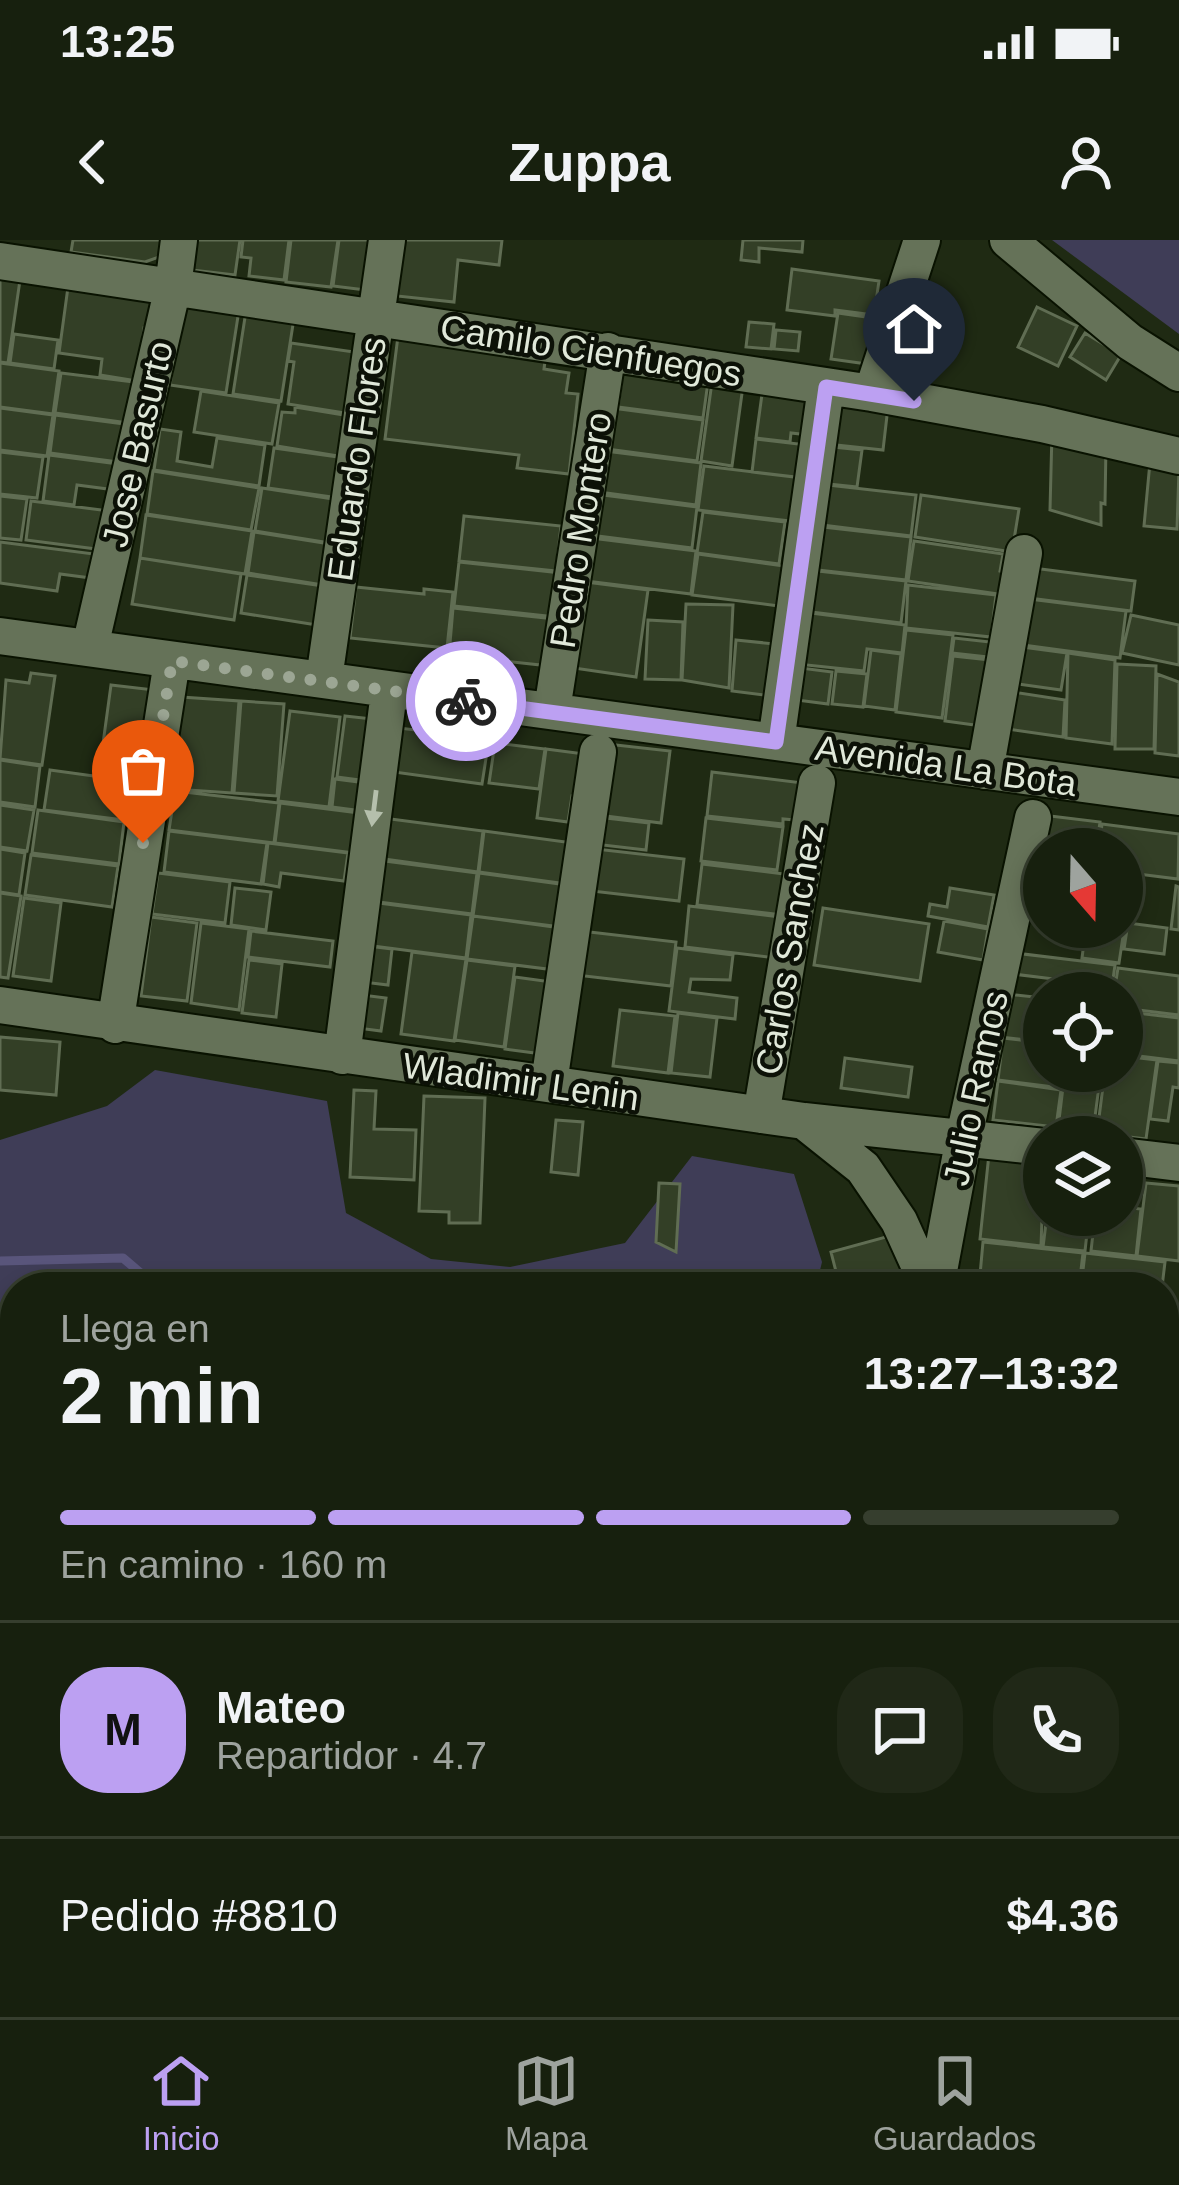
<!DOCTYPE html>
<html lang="es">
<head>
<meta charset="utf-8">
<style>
	:root { --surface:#17200e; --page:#202817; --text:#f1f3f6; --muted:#9ea39e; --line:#363e2e; --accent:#bca0f2 }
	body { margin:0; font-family:Arial,sans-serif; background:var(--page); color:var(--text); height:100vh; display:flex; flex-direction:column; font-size:45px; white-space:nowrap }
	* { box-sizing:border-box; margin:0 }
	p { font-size:39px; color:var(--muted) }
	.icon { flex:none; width:66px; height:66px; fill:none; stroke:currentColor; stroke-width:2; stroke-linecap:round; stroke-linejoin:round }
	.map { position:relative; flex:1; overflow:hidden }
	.drawer { position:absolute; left:0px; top:1032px; width:1179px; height:747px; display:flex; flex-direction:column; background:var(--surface); border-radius:48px 48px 0 0; box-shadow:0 6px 18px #0003,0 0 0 3px var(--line) }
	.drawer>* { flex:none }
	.needle { width:78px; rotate:160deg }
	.tools { position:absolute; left:1023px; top:588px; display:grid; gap:24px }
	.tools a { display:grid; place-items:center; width:120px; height:120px; border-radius:50%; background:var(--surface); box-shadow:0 6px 18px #0003,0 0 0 3px var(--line); font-size:60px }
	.pin { position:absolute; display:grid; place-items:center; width:102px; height:102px; color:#fff; margin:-123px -51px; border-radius:50% 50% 50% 0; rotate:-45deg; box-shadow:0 0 12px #0007 }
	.pin .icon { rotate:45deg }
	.courier { position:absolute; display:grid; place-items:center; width:120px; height:120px; margin:-60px; border:9px solid #bca0f2; border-radius:50%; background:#fff; color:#222; box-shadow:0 3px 15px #0007 }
	.head em { font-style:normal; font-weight:700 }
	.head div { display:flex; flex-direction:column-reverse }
	.head { display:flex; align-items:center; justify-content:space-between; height:204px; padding:0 60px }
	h1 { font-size:78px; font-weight:700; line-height:90px }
	.bar { display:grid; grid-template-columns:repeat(4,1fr); gap:18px 12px; align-content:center; height:144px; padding:0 60px }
	.bar i { height:15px; border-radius:9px; background:var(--line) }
	.bar .current { background:var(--accent) }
	.bar p { grid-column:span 4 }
	.line { display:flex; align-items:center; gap:30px; padding:0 60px; border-top:3px solid var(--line) }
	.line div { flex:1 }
	.round { display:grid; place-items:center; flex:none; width:126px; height:126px; border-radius:48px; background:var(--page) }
	.status { display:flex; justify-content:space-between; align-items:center; height:84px; padding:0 60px; background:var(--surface); direction:ltr }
	.status svg { height:33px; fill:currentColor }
	header { display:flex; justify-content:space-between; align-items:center; height:156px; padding:0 60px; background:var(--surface); font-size:54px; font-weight:700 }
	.tab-bar { display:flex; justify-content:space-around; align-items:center; height:168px; border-top:3px solid var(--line); background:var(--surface); font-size:33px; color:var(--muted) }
	.tab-bar a { display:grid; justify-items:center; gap:6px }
	.tab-bar .current { color:var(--accent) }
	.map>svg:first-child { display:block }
	.green { fill:#3f3d57 }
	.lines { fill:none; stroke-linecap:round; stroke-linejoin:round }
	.stream { stroke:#59557b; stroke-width:9 }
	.building { fill:#333f26; stroke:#606d53; stroke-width:3 }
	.minor-casing { stroke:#091200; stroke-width:40 }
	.minor { stroke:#657258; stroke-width:36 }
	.oneway { fill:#b5bfac }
	.done { stroke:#9ca694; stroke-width:12; stroke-dasharray:0 21.6 }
	.route { stroke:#bca0f2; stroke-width:15 }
	.labels { text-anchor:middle; stroke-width:9; stroke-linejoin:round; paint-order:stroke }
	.street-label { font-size:36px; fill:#e0e8d9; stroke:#0c1107 }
</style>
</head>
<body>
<div class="status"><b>13:25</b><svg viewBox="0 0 49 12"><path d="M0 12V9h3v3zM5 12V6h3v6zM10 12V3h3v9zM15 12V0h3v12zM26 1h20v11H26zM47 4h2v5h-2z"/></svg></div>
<header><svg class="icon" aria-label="back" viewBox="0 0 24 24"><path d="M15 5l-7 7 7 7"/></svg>Zuppa<svg class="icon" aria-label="person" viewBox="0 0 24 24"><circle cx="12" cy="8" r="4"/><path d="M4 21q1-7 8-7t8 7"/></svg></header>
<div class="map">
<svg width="1179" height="1777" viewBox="0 0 1179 1777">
	<rect width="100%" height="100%" fill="#1f2a13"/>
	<!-- green -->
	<path class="green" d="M1052,0h127v94z
		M155,830l172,31 19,112 85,46 79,8 115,-24 67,-87 102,18 28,88 -6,25h-801v237l-15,1v-385l107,-34z
		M660,1764h462l1,13h-457z"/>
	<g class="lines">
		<!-- stream -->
		<path class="stream" d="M0,1021l123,-3 34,29
			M1003,1764l8,13"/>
	</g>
	<!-- building -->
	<path class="building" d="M73,0h91l-2,16 -17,6 -74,-10z
		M196,0h44l-5,35 -43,-5z
		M243,0h46l-5,40 -35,-4 2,-18 -10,-1z
		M291,0h47l-7,47 -45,-5z
		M339,0h42l-7,51 -41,-5z
		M403,0h99l-3,25 -41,-5 -4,42 -57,-6z
		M743,0h60l-1,12 -43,-4v14l-18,-2z
		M792,29l87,12 -5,34 -39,-5v6l-48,-6z
		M0,37l20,3 -12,83 -8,-1z
		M68,47l93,13 -4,30 -13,-2 -7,53 -37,-6 2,-16 -43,-6z
		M183,61l56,9 -13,83 -56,-8z
		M1037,67l40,19 -19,40 -40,-19z
		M246,71l48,7 -13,83 -48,-7z
		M838,73l35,5 -6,46 -36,-5z
		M749,82l25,2 -3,25 -25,-2z
		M776,90l24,2 -2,19 -24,-2z
		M1085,93l36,22 -15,25 -36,-23z
		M14,94l44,6 -4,29 -44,-6z
		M398,96l148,17 -2,16 25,4 -3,20 12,1 -9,80 -52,-6 2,-13 -134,-16z
		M291,103l70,10 -10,61 -63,-10 6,-42 -6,-1z
		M0,123l59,8 -6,43 -53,-7z
		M615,130l93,12 -5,36 -85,-11 3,-22 -8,-1z
		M61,133l81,10 -6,41 -81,-11z
		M712,142l31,4 -11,80 -31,-5z
		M763,147l52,7 -6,41 -18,-2 -1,9 -34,-4z
		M201,151l78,12 -7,41 -78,-12z
		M833,160l55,7 -5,43 -56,-6z
		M295,167l55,9 -6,41 -67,-11 5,-34 13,1z
		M0,168l53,7 -6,41 -47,-6z
		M612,168l91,12 -6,41 -90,-12z
		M55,175l77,10 -6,38 -76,-10z
		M160,189l21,3 -4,29 35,6 5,-29 48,7 -6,41 -105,-16z
		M1052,192l54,13 -1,59 -4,-1v22l-51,-15z
		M756,199l51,6 -4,33 -51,-6z
		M823,206l39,4 -5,37 -38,-4z
		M274,208l71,10 -6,40 -71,-10z
		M605,211l96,12 -5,42 -97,-13z
		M0,212l43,5 -6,41 -37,-4z
		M49,215l77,10 -3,26 -46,-6 -3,20 -31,-4z
		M1150,222l29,7 -2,60 -33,-3z
		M704,226l92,11 -6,44 -92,-11z
		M153,231l106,17 -8,42 -104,-16z
		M819,244l97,11 -5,41 -97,-12z
		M262,248l84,13 -16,42 -75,-12z
		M595,254l102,13 -5,41 -102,-13z
		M921,255l98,14 -7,43 -97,-15z
		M0,256l27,3 -6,41 -21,-2z
		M31,261l86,11 -5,39 -86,-11z
		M703,272l82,10 -6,42 -82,-11z
		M146,275l106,16 -7,43 -105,-16z
		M464,276l97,10 -5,45 -97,-10z
		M814,286l97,11 -5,43 -97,-11z
		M254,292l76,12 -7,41 -75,-12z
		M591,298l105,13 -5,43 -105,-13z
		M914,301l89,13 -3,17 9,2 -4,22 -97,-14z
		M0,302l94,12 -3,24 -31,-4 -3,17 -57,-8z
		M698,314l86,12 -5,40 -87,-11z
		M140,318l101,16 -7,46 -102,-16z
		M459,322l102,11 -5,44 -102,-11z
		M1033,328l102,13 -4,30 -102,-13z
		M809,330l97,11 -5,42 -98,-12z
		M247,335l76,11 -6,39 -76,-12z
		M586,342l62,8 -12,87 -62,-9z
		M908,345l88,10 -5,42 -85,-9z
		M356,347l68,7v-5l29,3 -6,56 -97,-10z
		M1029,359l97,12 -6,47 -97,-13z
		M686,364l47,1 -4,83 -47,-8z
		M453,368l102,11 -5,47 -101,-11z
		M803,372l102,13 -3,28 -35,-4 -3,22 -67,-7z
		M1131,375l48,10v40l-57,-12z
		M648,380l35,2 -2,58 -36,-1z
		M906,390l47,5 -11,83 -46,-6z
		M954,398l36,4 -2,15 -36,-4z
		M736,400l39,4 -4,52 -39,-5z
		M1022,407l45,6 -6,37 -43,-6z
		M871,410l30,4 -6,56 -31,-4z
		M1068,413l47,7 -3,84 -46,-6z
		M953,416l37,4 -8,66 -37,-5z
		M1117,424l39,2 -2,83h-39z
		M793,427l39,5 -4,32 -39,-5z
		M836,431l31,3 -4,33 -31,-3z
		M31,433l24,3 -13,89 -42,-6 6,-79 23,3z
		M1157,434l22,8v74l-24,-3z
		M111,445l52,6 -12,89 -52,-7z
		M1012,452l53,8 -2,37 -56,-8z
		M181,457l58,4 -7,92 -58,-4z
		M241,461l43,3 -7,92 -43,-3z
		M290,471l50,6 -11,90 -51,-6z
		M345,476l37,4 -7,62 -38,-5z
		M399,488l90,11 -7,45 -88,-12z
		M495,503l50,6 -6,40 -50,-6z
		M607,504l63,7 -9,72 -63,-8z
		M546,509l46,6 -5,43 -15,-2 -4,26 -31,-4z
		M0,520l40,6 -5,41 -35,-5z
		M50,530l95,13 -5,39 -96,-12z
		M712,532l99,12 -5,37 -23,-2v5l-76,-8z
		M335,539l39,5 -4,28 -38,-5z
		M175,551l104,12 -5,40 -105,-13z
		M280,563l87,11 -5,40 -87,-11z
		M0,565l34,5 -7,41 -27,-4z
		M38,570l86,12 -5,42 -87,-11z
		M1042,575l58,7 -4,27h-52v11l-8,-1z
		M597,577l52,6 -3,27 -52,-6z
		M383,578l100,13 -5,41 -101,-14z
		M706,578l77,9 -6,43 -76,-9z
		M1102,584l77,10 -1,45 -56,-7v-23h-23z
		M169,591l98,12 -6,41 -97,-12z
		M484,591l89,12 -6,41 -88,-12z
		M268,603l80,10 -4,28 -63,-8 -2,14 -16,-3z
		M587,608l97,11 -5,42 -96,-11z
		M0,609l25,4 -6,42 -19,-3z
		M31,615l87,11 -6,41 -87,-12z
		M377,620l100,13 -5,41 -101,-13z
		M1032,622l12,1v47l-18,-2z
		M702,624l90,11 -1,41 -94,-11z
		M158,633l72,9 -5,41 -73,-9z
		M479,633l88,12 -6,42 -88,-11z
		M1176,646l3,1v43l-8,-1z
		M235,648l36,4 -5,38 -35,-5z
		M950,648l44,7 -6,32 -60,-11 2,-12 17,3z
		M0,653l21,3 -13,82 -8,-1z
		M24,658l37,5 -10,78 -38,-5z
		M371,662l100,13 -5,43 -101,-13z
		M689,666l99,12 -4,41 -99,-12z
		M823,668l106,16 -9,57 -106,-16z
		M473,676l88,12 -6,42 -88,-11z
		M151,677l46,6 -10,78 -46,-5z
		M944,681l44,8 -5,31 -45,-8z
		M201,683l48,6 -10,81 -48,-7z
		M1122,683h3l-6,40 -37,-5 4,-31h36z
		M1128,683l39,5 -3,26 -40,-5z
		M251,691l82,10 -3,26 -82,-10z
		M581,691l95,11 -5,44 -95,-11z
		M360,705l32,4 -4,36 -33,-4z
		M677,708l56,7 -3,25 -39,-1 -2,13 48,6 -2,21 -66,-8z
		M412,712l54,7 -12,82 -53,-7z
		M1015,713l100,12 -4,28h-59l2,-14 -41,-5z
		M249,720l33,4 -6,53 -34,-4z
		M467,720l48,6 -11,81 -49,-7z
		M1118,728l61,8v39l-57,-7v-15h-8z
		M515,737l44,6 -9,72 -45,-6z
		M354,754l32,4 -5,33 -31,-4z
		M1006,754l38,4v44l-44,-5z
		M620,770l55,6 -7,57 -55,-7z
		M1128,772l51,6v43l-56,-7z
		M678,773l39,5 -7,59 -39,-4z
		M0,797l60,5 -4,53 -56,-5z
		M1003,798l41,5v28h20l-2,17 -64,-8z
		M1122,816l35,4 -11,79 -49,-6 8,-62h17z
		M845,818l67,9 -4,30 -67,-9z
		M1158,821l21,2v25l-6,-1 -5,34 -18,-2z
		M1065,831h36l-8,61 -35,-4z
		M998,841l63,9 -5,37 -63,-7z
		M354,850l22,1 -2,38 42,1 -2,50 -64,-3z
		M424,856l61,2 -5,125h-31v-11l-30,-1z
		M556,880l27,2 -5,53 -27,-3z
		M989,914l55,6 -3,86 -61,-7z
		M659,943l21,1 -4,68 -20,-10z
		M1146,943l33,3v75l-42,-5z
		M1122,967l19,2 -5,47 -45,-5 4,-36h27z
		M1047,975h42l-4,36 -42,-4z
		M893,995l11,44 -28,8h-36l-9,-35z
		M983,1002l100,11 -4,34 -100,-1z
		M1085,1013l80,9 -3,25h-81z
		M1174,1350l5,1v44l-12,-2z
		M1167,1394l12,2v41l-15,-2z
		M1164,1436l15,2v45l-15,-3z
		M1164,1481l15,2v43l-15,-2z
		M1164,1525l15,3v49l-15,-2z
		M1164,1578l15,2v35l-15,-2z
		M237,1764h123l4,13h-168z
		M362,1764h39l4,13h-39z
		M403,1764h44l-40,12z
		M455,1764h27l5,13h-73z
		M504,1764h99l-39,13h-56z
		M607,1764h51l5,13h-96z"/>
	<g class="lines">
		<!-- minor casing -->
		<g class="minor-casing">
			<path id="minor" d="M1008,0l122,102 49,31
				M0,21l872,132 170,31 137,32
				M872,153l50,-153
				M0,396l1179,161
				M90,407l83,-360 6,-47
				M324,439l63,-439
				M552,470l56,-359
				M776,502l50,-355
				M985,531l39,-218
				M0,765l804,116 240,26
				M115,785l57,-364
				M342,816l47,-364
				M549,843l49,-331
				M761,875l56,-332
				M804,881l59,47 36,53 30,66
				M1122,916l57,7
				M936,1047l28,-150 69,-319
				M1164,1264l15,-134
				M0,1446l15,11
				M145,1764l4,13
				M489,1764l4,13
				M1162,1764l8,13"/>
		</g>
		<!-- minor -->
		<use href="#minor" class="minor"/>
	</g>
	<!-- one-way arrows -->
	<defs><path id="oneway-solid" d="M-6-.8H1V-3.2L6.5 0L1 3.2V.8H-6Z" transform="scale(3)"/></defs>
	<use class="oneway" href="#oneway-solid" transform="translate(374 568) rotate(97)"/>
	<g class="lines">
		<!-- done -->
		<path class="done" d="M143,603l29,-182 294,40"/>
		<!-- route -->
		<path class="route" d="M466,461l310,41 50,-355 88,14"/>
	</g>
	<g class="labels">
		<!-- street labels -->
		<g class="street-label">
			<text transform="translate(591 110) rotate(9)" y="13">Camilo Cienfuegos</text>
			<text transform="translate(137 204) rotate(-77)" y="13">Jose Basurto</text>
			<text transform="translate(356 219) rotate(-82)" y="13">Eduardo Flores</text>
			<text transform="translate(580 290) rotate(-81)" y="13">Pedro Montero</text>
			<text transform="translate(946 525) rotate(8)" y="13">Avenida La Bota</text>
			<text transform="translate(789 709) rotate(-80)" y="13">Carlos Sanchez</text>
			<text transform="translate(521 841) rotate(8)" y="13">Wladimir Lenin</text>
			<text transform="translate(975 848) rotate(-78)" y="13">Julio Ramos</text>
		</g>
	</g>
</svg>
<div class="tools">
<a><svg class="needle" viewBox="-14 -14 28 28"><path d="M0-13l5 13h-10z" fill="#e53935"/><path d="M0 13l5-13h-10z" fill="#9ea39e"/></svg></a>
<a><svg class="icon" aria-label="locate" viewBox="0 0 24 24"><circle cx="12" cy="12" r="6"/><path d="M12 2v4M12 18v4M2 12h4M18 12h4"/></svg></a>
<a><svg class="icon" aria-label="layers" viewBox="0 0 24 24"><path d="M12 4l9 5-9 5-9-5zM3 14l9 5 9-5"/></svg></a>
</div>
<div class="pin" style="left:143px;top:603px;background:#ea580c"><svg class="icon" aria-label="bag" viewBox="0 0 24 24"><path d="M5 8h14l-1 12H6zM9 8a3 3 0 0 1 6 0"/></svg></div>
<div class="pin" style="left:914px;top:161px;background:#1f2937"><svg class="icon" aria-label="home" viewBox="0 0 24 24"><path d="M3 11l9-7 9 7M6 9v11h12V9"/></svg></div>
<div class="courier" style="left:466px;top:461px"><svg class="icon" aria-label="bike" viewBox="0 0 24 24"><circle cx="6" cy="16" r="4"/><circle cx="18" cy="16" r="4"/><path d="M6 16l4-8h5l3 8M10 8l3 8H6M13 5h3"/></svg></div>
<section class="drawer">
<div class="head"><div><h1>2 min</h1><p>Llega en</p></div><em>13:27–13:32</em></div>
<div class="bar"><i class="current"></i><i class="current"></i><i class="current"></i><i></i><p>En camino · 160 m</p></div>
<div class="line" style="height:216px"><b class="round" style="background:var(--accent);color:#111">M</b><div><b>Mateo</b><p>Repartidor · 4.7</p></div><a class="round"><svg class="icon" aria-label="chat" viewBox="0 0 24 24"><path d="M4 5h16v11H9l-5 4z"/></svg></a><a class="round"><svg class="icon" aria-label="phone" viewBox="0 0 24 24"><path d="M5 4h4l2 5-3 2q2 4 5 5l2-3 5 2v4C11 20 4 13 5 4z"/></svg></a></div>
<div class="line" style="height:156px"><div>Pedido #8810</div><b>$4.36</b></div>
</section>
</div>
<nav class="tab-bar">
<a class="current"><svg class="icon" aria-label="home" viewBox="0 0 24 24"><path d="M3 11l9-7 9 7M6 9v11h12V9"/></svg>Inicio</a>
<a><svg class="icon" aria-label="map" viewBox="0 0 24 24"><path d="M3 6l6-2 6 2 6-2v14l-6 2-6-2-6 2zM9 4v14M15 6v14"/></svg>Mapa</a>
<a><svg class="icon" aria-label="saved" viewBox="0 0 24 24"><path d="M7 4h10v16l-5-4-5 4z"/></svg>Guardados</a>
</nav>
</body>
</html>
